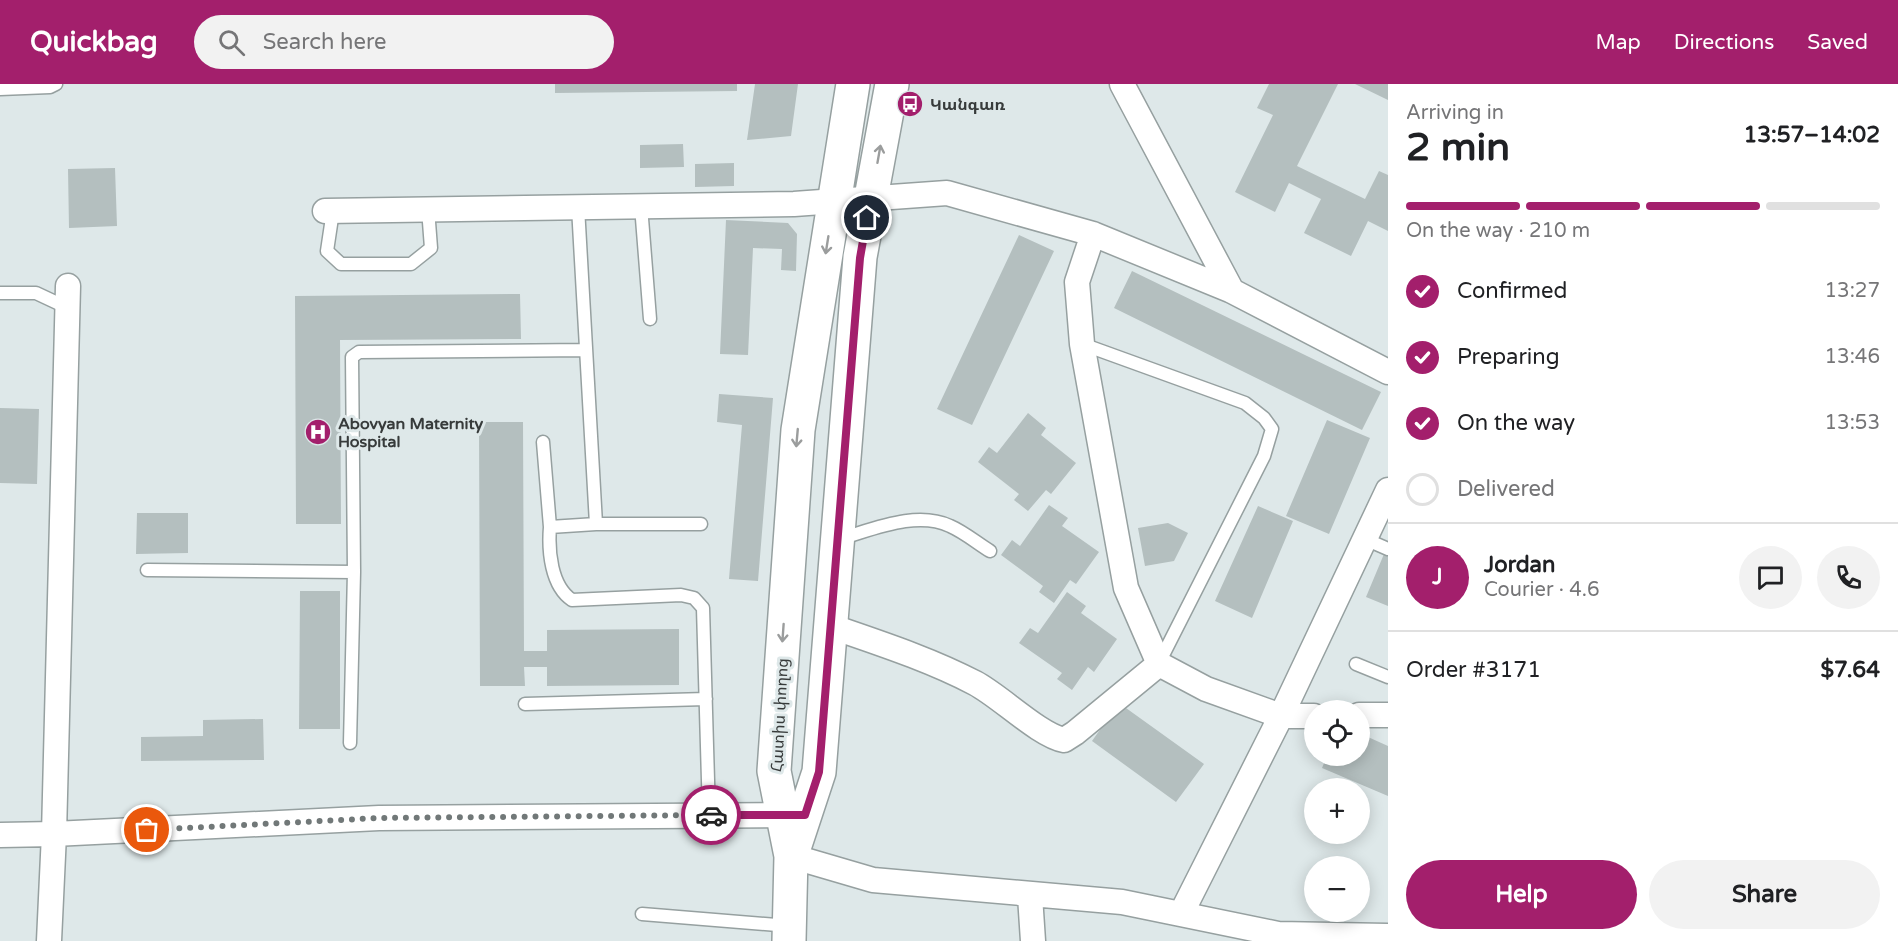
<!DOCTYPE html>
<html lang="en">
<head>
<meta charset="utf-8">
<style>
	:root { --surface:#fff; --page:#f2f2f2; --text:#202124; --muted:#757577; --line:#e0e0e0; --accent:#a31f6c }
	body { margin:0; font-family:"Varela Round","Noto Sans Armenian",sans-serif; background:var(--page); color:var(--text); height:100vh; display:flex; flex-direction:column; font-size:22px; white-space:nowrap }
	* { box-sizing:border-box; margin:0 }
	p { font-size:20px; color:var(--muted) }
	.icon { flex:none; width:33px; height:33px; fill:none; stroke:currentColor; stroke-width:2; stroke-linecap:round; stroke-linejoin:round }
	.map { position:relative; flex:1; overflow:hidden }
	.details { display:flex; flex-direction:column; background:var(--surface); width:510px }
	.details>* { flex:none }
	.controls { position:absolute; left:1304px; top:616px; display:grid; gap:12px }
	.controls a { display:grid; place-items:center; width:66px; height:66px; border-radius:50%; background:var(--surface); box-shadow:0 3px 15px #0003; font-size:30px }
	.pin { position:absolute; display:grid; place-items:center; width:51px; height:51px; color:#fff; margin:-26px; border:3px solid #fff; border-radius:50%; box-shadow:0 2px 6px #0007 }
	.courier { position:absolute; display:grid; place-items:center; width:60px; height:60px; margin:-30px; border:4px solid #a31f6c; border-radius:50%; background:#fff; color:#222; box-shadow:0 2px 8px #0007 }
	.head em { font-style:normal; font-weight:700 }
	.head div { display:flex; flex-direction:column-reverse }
	.head { display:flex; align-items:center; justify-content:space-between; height:102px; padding:0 18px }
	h1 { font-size:39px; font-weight:700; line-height:45px }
	.bar { display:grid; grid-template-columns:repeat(4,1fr); gap:9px 6px; align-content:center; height:72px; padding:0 18px }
	.bar i { height:8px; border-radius:4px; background:var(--line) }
	.bar .current { background:var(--accent) }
	.bar p { grid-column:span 4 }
	.line { display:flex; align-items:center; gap:15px; padding:0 18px; border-top:2px solid var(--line) }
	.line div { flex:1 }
	.round { display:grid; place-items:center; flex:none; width:63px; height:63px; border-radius:32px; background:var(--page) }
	ol { padding:0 18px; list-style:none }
	li { display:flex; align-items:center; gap:18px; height:66px }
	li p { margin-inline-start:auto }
	li .icon { padding:6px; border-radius:50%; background:var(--accent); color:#fff; stroke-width:4 }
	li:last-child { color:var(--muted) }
	li i { width:33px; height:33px; border:3px solid var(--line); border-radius:50% }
	.button { display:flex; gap:12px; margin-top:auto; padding:12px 18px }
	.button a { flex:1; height:69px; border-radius:36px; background:var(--accent); color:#fff; font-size:24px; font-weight:700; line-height:69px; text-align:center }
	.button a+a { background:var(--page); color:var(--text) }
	header { display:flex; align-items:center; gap:36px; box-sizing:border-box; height:84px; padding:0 30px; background:var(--accent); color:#fff }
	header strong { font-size:28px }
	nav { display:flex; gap:33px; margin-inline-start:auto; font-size:21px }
	.search { width:420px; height:54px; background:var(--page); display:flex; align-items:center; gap:15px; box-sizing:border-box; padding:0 21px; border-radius:33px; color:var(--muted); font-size:22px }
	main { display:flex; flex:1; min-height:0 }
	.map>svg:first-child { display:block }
	.building { fill:#b4bfbf }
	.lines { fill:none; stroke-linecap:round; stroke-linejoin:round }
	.service-casing { stroke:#96a0a0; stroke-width:15 }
	.minor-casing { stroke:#96a0a0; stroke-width:27 }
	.secondary-casing { stroke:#96a0a0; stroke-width:36 }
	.service { stroke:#fff; stroke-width:12 }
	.minor { stroke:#fff; stroke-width:24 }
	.secondary { stroke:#fff; stroke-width:33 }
	.oneway { stroke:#9b9d9d }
	.done { stroke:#717878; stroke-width:6; stroke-dasharray:0 10.8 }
	.route { stroke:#a31f6c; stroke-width:8 }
	.labels { text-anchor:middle; stroke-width:6; stroke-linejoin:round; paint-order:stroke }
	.poi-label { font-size:16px; font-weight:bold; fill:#373b3b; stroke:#dee8e9; text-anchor:start }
	.street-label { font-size:16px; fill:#373b3b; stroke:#dee8e9 }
</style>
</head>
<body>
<header>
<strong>Quickbag</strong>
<div class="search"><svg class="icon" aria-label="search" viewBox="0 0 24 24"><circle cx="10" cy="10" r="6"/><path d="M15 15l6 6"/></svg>Search here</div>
<nav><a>Map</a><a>Directions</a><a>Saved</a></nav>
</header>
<main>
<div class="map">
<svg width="1388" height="857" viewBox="0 0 1388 857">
	<rect width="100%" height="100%" fill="#dee8e9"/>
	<!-- building -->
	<path class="building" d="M555,0h182v7l-182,2z
		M755,0h43l-7,52 -44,4z
		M1269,0h69l-41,82 68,33 14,-28 9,4v56l-20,-10 -17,35 -47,-23 17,-34 -32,-16 -14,29 -40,-20 38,-77 -16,-7z
		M1355,0h33v16z
		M683,60l1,23 -44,1v-23z
		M734,79v23l-39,1v-23z
		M115,84l2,58 -48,2 -1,-59z
		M726,136l62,3 9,11 -1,37 -15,-1 1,-21 -29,-1 -5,107 -28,-1z
		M1019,151l35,16 -82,174 -35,-16z
		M1132,187l249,121 -19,38 -248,-122z
		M520,210l1,45 -181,1 1,184h-45l-1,-228z
		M719,310l54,4 -15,183 -29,-2 13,-154 -25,-3z
		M0,324l39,1 -2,75 -37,-1z
		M1028,329l18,15 -5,7 35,28 -25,31 -5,-4 -18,21 -14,-11 5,-6 -41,-32 11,-15 8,6z
		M1327,336l43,18 -41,96 -43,-18z
		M479,338h44l1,229h23v-21l132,-1v56l-132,1v-19h-23l1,19h-45z
		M1049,421l19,13 -6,8 37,26 -23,32 -6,-4 -16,23 -15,-11 4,-6 -42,-31 11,-15 8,6z
		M1258,422l35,15 -41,97 -37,-17z
		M137,429h51v40l-52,1z
		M1168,439l20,10 -14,28 -29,5 -7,-38z
		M1384,470l4,2v50l-22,-9z
		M300,507h40v138h-41z
		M1067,508l19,14 -5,7 36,26 -23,33 -6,-5 -16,23 -15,-11 5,-6 -43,-30 11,-15 8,5z
		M1119,619l85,61 -28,38 -84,-61z
		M263,635l1,41 -123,1v-24l62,-1v-16z
		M1359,649l29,13v50l-66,-28 5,-12h32z"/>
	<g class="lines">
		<!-- service casing -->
		<g class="service-casing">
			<path id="service" d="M0,5l50,-2 6,-3
				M641,122l9,113
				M578,123l18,317
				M333,127l-6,40 14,13h70l20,-16 -3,-39
				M0,209h36l32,15
				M1082,260l163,59 19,15 8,11 -8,27 -105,207
				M543,358l7,85
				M701,440h-105l-46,3c-2,24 1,59 22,73l109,-5 13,3 9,10 6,207
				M839,455c33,-9 77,-29 111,-13 14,6 27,17 40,25
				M1365,455l23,10
				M147,486l207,2
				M1356,580l32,13
				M525,620l181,-5
				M350,659l4,-171 -2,-215 7,-5 227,-2
				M642,830l147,12"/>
		</g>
		<!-- minor casing -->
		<g class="minor-casing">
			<path id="minor" d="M1122,0l110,207
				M325,127l469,-7 153,-11 146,41 139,57 156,81
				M1093,150l-16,48 5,62 44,244 33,76 47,25 75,27h33
				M830,542c49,17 99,33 145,57 25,13 64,52 89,57l11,-7 84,-69
				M1359,631h29
				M0,751l54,-1 325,-16 418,-3
				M791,772l82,24 249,22 156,32 110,2
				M1030,812l3,45
				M1181,830l100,-198 107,-226
				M49,857l5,-107 14,-548"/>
		</g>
		<!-- secondary casing -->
		<g class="secondary-casing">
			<path id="secondary" d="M792,770l27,-82 41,-515 32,-173
				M789,857l2,-85 -17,-85 24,-341 55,-346"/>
		</g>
		<!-- service -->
		<use href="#service" class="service"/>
		<!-- minor -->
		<use href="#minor" class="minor"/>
		<!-- secondary -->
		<use href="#secondary" class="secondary"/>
	</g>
	<!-- one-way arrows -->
	<defs><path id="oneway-shaft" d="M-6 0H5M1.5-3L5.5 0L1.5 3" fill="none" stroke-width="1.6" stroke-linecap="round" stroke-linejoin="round" transform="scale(1.5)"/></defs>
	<g class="oneway">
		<use href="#oneway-shaft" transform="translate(879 70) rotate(-80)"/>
		<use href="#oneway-shaft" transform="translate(827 161) rotate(99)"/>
		<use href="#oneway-shaft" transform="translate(797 354) rotate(95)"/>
		<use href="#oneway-shaft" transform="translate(783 549) rotate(94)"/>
	</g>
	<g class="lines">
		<!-- done -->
		<path class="done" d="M147,746l232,-12 332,-3"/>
		<!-- route -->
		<path class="route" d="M711,731h94l14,-43 41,-514 7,-40"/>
	</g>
	<!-- icons -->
	<defs>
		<g id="bus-disc" transform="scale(1.35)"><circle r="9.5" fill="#a31f6c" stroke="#dee8e9"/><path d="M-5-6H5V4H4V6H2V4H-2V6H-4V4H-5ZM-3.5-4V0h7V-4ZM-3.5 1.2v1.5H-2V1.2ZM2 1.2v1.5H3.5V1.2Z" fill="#fff"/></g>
		<g id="hospital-disc" transform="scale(1.35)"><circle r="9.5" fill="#a31f6c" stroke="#dee8e9"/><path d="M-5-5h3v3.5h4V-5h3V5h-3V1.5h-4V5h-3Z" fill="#fff"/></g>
	</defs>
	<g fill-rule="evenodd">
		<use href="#bus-disc" x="910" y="20"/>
		<use href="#hospital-disc" x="318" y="348"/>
	</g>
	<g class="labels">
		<!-- poi labels -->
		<g class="poi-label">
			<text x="930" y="26">Կանգառ</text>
			<text x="338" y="345">Abovyan Maternity<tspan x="338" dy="18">Hospital</tspan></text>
		</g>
		<!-- street labels -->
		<g class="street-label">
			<text transform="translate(779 631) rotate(-87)" y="6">Հատիս փողոց</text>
		</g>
	</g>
</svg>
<div class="controls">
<a><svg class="icon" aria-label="locate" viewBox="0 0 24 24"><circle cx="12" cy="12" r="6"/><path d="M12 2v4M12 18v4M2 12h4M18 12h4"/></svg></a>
<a>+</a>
<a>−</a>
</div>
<div class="pin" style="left:147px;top:746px;background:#ea580c"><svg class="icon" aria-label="bag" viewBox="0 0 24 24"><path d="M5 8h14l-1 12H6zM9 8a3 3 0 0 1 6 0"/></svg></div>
<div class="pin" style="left:867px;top:134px;background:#1f2937"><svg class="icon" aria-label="home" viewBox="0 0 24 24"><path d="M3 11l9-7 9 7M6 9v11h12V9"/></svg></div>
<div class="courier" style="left:711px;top:731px"><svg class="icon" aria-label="car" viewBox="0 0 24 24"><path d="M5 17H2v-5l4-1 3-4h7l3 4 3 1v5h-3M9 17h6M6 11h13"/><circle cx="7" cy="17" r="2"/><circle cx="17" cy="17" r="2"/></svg></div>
</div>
<section class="details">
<div class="head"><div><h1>2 min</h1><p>Arriving in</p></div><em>13:57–14:02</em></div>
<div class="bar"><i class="current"></i><i class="current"></i><i class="current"></i><i></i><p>On the way · 210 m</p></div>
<ol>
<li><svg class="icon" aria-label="check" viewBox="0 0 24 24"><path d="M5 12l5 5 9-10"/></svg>Confirmed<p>13:27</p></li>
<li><svg class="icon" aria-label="check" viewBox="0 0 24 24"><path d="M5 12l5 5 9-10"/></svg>Preparing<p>13:46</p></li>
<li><svg class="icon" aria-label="check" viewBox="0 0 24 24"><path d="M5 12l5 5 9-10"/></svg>On the way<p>13:53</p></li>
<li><i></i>Delivered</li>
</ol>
<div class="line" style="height:108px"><b class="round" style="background:var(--accent);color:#fff">J</b><div><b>Jordan</b><p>Courier · 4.6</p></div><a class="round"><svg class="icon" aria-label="chat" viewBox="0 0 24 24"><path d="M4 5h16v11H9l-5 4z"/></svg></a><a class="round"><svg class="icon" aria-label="phone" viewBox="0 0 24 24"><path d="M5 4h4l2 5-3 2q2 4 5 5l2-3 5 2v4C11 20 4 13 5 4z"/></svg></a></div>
<div class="line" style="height:78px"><div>Order #3171</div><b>$7.64</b></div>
<div class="button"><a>Help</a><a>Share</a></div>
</section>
</main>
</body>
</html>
